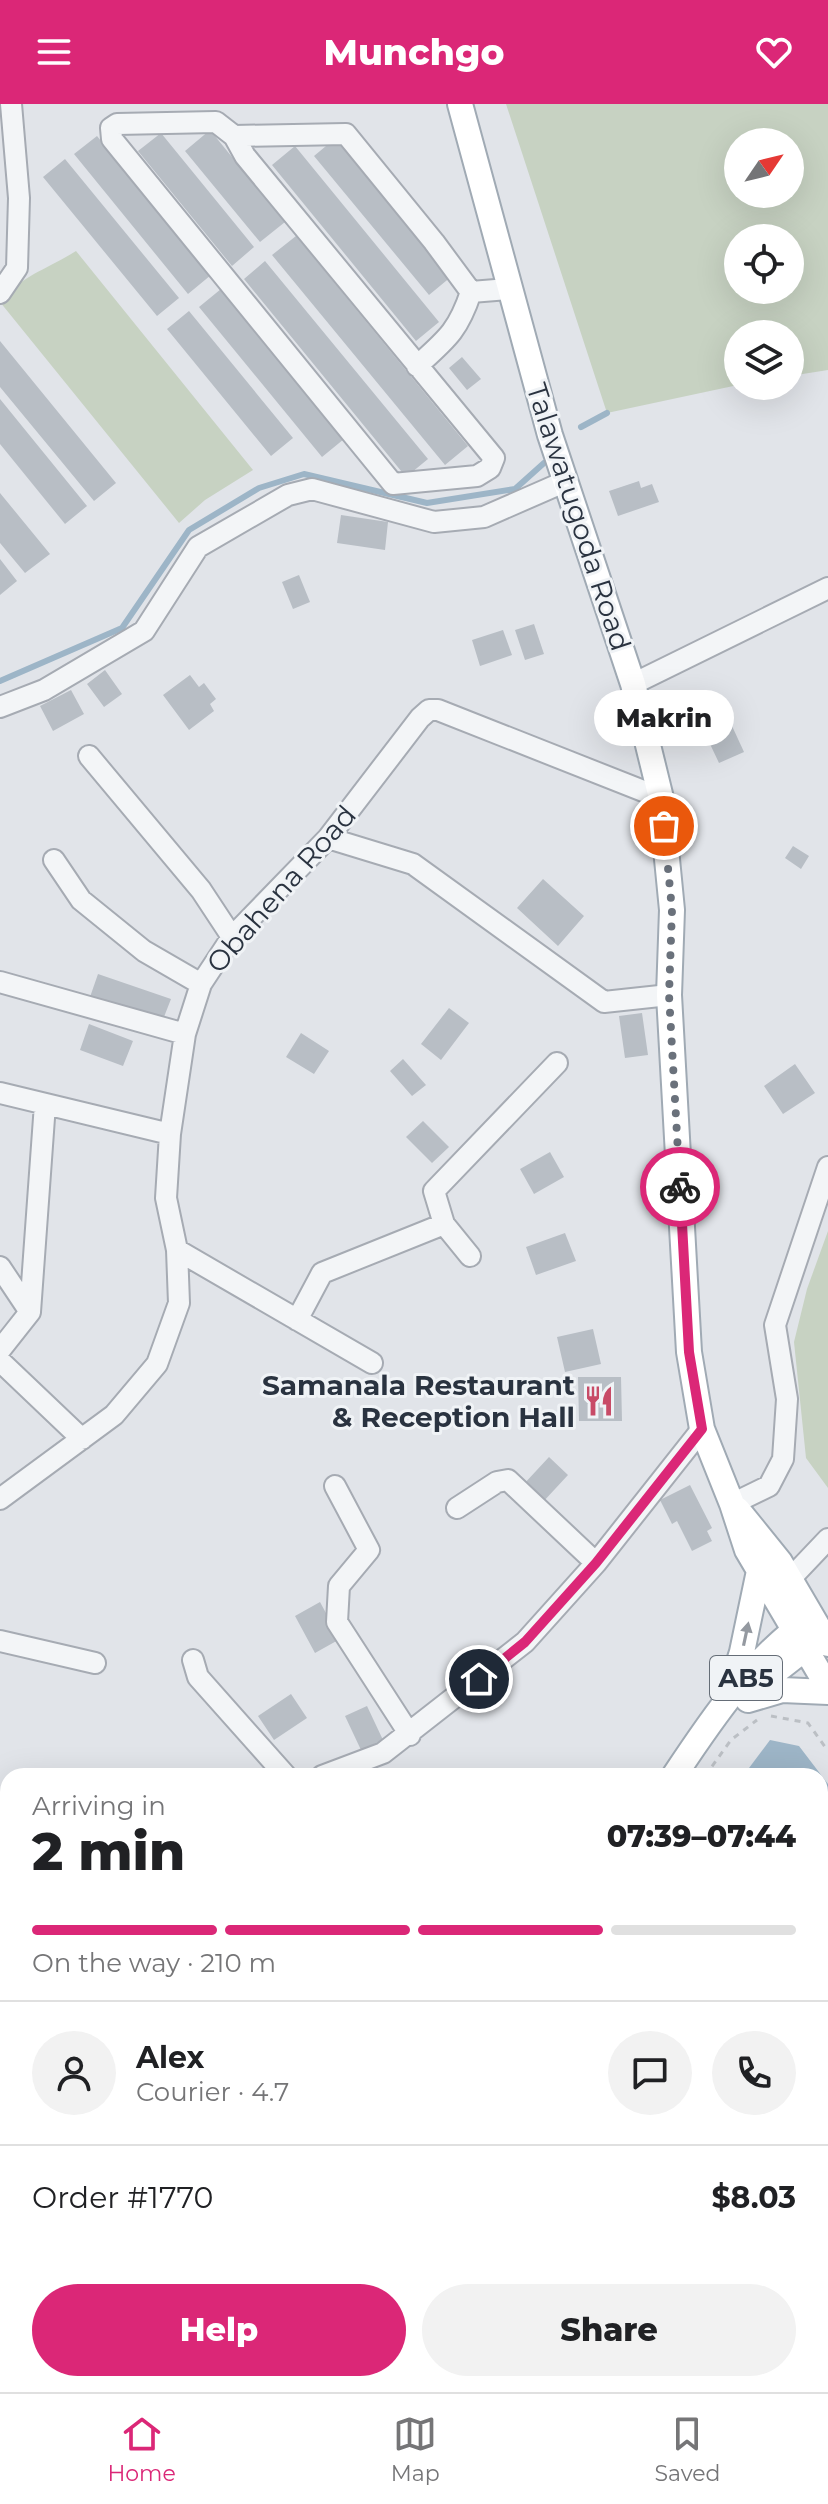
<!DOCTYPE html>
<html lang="en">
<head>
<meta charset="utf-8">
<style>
	:root { --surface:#fff; --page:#f2f2f2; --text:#202124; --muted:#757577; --line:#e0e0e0; --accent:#db2777 }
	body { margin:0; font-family:Montserrat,sans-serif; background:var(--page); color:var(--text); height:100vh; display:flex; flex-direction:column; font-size:30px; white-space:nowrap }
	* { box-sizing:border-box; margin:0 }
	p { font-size:26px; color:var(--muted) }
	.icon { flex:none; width:44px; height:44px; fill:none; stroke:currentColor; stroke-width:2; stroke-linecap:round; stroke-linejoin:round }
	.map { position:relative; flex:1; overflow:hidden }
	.side { position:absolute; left:0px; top:1664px; width:828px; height:624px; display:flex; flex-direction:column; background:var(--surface); border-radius:24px 24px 0 0; box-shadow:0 8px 32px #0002 }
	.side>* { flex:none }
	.needle { width:52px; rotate:55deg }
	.controls { position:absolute; left:724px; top:24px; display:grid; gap:16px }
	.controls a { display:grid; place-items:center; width:80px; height:80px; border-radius:50%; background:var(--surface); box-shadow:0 8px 32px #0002; font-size:40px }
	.pin { position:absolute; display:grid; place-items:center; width:68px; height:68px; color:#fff; margin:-34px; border:4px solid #fff; border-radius:50%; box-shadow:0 2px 8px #0007 }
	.courier { position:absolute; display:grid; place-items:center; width:80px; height:80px; margin:-40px; border:6px solid #db2777; border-radius:50%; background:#fff; color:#222; box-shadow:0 2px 10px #0007 }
	.bubble { position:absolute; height:56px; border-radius:28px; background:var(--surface); box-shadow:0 8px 32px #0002; font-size:26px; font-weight:800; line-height:56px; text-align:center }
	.summary em { font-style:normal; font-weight:800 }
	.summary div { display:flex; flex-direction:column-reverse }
	.summary { display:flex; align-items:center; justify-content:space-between; height:136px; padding:0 32px }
	h1 { font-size:52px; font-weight:800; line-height:60px }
	.bar { display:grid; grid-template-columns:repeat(4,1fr); gap:12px 8px; align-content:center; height:96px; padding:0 32px }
	.bar i { height:10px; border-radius:6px; background:var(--line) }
	.bar .active { background:var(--accent) }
	.bar p { grid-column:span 4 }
	.line { display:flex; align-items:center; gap:20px; padding:0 32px; border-top:2px solid var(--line) }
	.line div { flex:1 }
	.round { display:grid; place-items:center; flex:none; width:84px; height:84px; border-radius:42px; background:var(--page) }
	.button { display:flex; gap:16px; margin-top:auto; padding:16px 32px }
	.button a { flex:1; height:92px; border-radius:48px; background:var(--accent); color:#fff; font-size:32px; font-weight:800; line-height:92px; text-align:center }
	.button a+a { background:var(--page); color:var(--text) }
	header { display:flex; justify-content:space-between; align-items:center; height:104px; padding:0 32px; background:var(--accent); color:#fff; font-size:36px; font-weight:800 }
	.menu { display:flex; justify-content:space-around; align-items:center; height:112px; border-top:2px solid var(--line); background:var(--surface); font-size:22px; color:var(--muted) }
	.menu a { display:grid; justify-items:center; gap:4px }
	.menu .active { color:var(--accent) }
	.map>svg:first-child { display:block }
	.green { fill:#c7d2c2; fill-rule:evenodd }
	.water { fill:#9db5c7 }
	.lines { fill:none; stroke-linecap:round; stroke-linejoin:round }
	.stream { stroke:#9db5c7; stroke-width:6 }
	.canal { stroke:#9db5c7; stroke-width:20 }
	.building { fill:#b8bec5 }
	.minor-casing { stroke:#a6abb3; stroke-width:24 }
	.major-casing { stroke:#a0aab4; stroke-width:28 }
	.path { stroke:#bbbfc4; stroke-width:3; stroke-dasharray:6 6; stroke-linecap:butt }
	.minor { stroke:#f3f5f7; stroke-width:20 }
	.major { stroke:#fff; stroke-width:24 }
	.oneway { fill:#9499a0 }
	.done { stroke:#6a717b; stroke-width:8; stroke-dasharray:0 14.4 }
	.route { stroke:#db2777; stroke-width:10 }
	.labels { text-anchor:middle; stroke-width:6; stroke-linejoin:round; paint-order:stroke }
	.shield { fill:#f0f3f6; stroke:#656d77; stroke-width:2 }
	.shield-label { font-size:26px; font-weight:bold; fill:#2a3340 }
	.street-label { font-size:28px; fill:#2a3340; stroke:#f0f3f6 }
	.poi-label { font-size:28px; font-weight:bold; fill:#2a3340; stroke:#f0f3f6; text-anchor:end }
</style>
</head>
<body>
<header><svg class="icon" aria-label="menu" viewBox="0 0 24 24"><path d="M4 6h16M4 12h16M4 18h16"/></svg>Munchgo<svg class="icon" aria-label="heart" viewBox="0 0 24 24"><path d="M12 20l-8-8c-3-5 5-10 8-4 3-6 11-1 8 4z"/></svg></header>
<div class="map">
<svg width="828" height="2288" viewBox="0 0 828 2288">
	<rect width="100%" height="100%" fill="#e1e4e9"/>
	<!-- green -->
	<path class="green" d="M506,0h322v266l-38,6v-42h-52v51l-131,28zM738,38h52v52h-52zM738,134h52v52h-52z
		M76,147l177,219 -48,30 -26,23 -179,-221c22,-27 48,-33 76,-51z
		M828,1127v257l-22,-30 -12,-116 13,-53z"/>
	<!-- water -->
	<path class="water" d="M770,1636l29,6 29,38v256l-8,-10v-254h-77z
		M828,1999v120l-8,-3v-111z"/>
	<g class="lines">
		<!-- stream -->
		<path class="stream" d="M581,323l26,-14
			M0,577l122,-53 67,-98 70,-42 45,-14 123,29 88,-14 29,-26"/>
		<!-- canal -->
		<path class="canal" d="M386,2288l4,-8"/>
	</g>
	<!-- building -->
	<path class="building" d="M210,26l75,92 -25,20 -75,-91z
		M161,29l93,114 -22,19 -94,-115z
		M97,32l114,139 -23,19 -114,-140z
		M338,32l114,140 -23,19 -115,-139z
		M295,42l144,176 -23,19 -144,-176z
		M65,55l114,139 -22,18 -114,-139z
		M296,132l172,210 -23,19 -173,-210z
		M265,157l163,198 -22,18 -162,-198z
		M221,185l123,150 -22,18 -123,-150z
		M189,207l104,127 -22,18 -104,-127z
		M0,237l116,142 -22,18 -94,-114z
		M462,253l19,22 -14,11 -18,-22z
		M0,295l87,107 -22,18 -65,-80z
		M639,377l2,7 11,-4 7,18 -41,14 -9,-25z
		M0,389l50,61 -25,19 -25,-30z
		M341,411l47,7 -3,28 -48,-7z
		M0,455l17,22 -17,14z
		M299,471l11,27 -17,7 -11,-27z
		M534,520l10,30 -19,6 -10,-30z
		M503,526l9,25 -32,11 -8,-26z
		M105,566l17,24 -18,13 -17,-23z
		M190,571l9,12 5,-4 12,16 -6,5 4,7 -25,19 -26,-35z
		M71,586l13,24 -31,17 -13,-25z
		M726,609l18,39 -25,11 -18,-38z
		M793,742l16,10 -8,13 -16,-11z
		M543,775l41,37 -26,30 -41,-38z
		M98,870l73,25 -9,23 -72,-25z
		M449,904l20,15 -28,37 -20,-16z
		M642,909l6,42 -23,3 -6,-42z
		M89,920l44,17 -10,25 -43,-16z
		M301,929l28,18 -15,23 -28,-17z
		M403,955l23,26 -14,11 -22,-25z
		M795,960l20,29 -32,21 -19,-28z
		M423,1017l26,26 -17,16 -26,-26z
		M550,1048l14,25 -30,17 -14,-25z
		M565,1129l11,28 -40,14 -10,-28z
		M593,1225l8,35 -36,8 -8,-35z
		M578,1273h43l1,44h-43z
		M549,1353l19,18 -26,28 -19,-18z
		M690,1381l22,43 -5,3 5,10 -20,10 -15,-30 -5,3 -12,-24z
		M320,1498l20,37 -25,14 -20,-37z
		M291,1590l16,24 -33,22 -16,-24z
		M367,1602l16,34 -22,10 -16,-34z
		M820,1934l8,10v41l-8,7z
		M103,2280h17l-5,8z"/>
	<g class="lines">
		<!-- minor casing -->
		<g class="minor-casing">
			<path id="minor" d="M216,18l18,14 11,20 249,302 -4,10 -13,8 -84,8 -281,-345 -1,-11 6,-4z
				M234,32l112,-2 88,108 37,50
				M0,189l17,-25 2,-70 -8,-94
				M417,262c30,-27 41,-35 54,-74l37,-3
				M633,580l195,-96
				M0,603l44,-17 100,-59 54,-84 90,-52 24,-6 122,33 50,-5 80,-35
				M89,652l112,134 31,47
				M328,734l85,26 191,138 65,-7
				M54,756l27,40 63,51 57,33
				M0,878l185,52
				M0,989l170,41
				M177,1146l195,113
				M470,1152l-26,-32 -10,-33 123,-128
				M0,1163l30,45
				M297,1216l25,-47 122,-49
				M0,1246l30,-38 15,-208
				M0,1257l82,78
				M335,1382l34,64 -30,36 -2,36 73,113
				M0,1395l114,-84 43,-51 22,-61 -2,-53 -11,-52 4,-64 15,-100 16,-50 31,-47 96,-99 92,-120 9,-8h9l223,88
				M732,1400l37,-18 14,-27 4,-60 -12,-74 53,-158
				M457,1404l40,-26 11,-2 88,83
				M790,1475l38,-40
				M0,1537l95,22
				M193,1556l5,17 88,99
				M322,1672l61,-23 142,-111 71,-79 106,-134
				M0,1747l8,1
				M0,1961l8,1
				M0,2071l8,-3
				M141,2288l6,-8"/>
		</g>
		<!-- major casing -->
		<g class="major-casing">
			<path id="major" d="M460,0l90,331 83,249 28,114 11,112 -3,85 20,357 13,77 30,75 15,46 81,137
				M738,1406l42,52 48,82
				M757,1582l59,-46
				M730,1586l12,-38 17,-81
				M748,1596l34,-10 46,2
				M674,1672c39,-59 79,-118 138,-159
				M333,2288l4,-8"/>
		</g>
		<!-- path -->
		<path class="path" d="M771,1612l37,7 20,28
			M705,1672l26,-36 26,-20"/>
		<!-- minor -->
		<use href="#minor" class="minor"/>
		<!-- major -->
		<use href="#major" class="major"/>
	</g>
	<!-- one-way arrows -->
	<defs><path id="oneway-solid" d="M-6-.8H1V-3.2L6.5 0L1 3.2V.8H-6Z" transform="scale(2)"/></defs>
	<use class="oneway" href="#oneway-solid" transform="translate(746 1530) rotate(-78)"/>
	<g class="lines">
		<!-- done -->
		<path class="done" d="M664,722l8,84 -3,85 11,192"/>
		<!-- route -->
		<path class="route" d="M479,1575l46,-37 71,-79 106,-134 -13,-77 -9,-165"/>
	</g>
	<!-- icons -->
	<defs>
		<g id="restaurant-bare" transform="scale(2.4)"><path d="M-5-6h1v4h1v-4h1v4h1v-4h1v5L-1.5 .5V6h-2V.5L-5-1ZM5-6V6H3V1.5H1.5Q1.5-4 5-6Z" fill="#c84b67" stroke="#f0f3f6" stroke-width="2.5" paint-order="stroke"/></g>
	</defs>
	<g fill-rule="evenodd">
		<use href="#restaurant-bare" x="599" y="1297"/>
	</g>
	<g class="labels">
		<!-- shield labels -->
		<rect class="shield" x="710" y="1552" width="72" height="44" rx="6"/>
		<g class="shield-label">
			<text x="746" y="1583">AB5</text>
		</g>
		<!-- street labels -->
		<g class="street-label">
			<text transform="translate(579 413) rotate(72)" y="10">Talawatugoda Road</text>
			<text transform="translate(281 785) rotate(-49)" y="10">Obahena Road</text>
		</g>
		<!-- poi labels -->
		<g class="poi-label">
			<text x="575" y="1291">Samanala Restaurant<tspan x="575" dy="32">&amp; Reception Hall</tspan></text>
		</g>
	</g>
</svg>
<div class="controls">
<a><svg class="needle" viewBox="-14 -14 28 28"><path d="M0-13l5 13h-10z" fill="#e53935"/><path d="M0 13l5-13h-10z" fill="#757577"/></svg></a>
<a><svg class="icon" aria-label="locate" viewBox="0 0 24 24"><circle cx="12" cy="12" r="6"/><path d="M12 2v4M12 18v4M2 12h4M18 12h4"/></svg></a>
<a><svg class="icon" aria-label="layers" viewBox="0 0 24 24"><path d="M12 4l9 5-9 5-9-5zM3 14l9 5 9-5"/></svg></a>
</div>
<div class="pin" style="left:664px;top:722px;background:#ea580c"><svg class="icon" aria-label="bag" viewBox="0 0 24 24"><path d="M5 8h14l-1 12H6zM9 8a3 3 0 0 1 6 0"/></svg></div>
<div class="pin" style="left:479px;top:1575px;background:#1f2937"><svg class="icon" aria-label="home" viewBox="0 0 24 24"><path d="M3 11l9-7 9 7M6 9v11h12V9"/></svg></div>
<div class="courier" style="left:680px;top:1083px"><svg class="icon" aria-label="bike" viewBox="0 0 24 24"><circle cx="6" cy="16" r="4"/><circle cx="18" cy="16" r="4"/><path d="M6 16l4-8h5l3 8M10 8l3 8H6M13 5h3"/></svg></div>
<div class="bubble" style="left:594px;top:586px;width:140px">Makrin</div>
<section class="side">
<div class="summary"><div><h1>2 min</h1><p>Arriving in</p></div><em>07:39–07:44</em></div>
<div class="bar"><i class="active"></i><i class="active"></i><i class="active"></i><i></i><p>On the way · 210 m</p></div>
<div class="line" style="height:144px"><a class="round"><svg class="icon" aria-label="person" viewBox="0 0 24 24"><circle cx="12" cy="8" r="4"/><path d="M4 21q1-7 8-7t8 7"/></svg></a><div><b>Alex</b><p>Courier · 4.7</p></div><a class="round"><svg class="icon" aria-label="chat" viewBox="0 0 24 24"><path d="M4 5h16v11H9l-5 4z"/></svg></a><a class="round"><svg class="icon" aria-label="phone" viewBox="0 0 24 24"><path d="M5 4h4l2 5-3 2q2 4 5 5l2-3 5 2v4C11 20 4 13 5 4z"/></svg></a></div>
<div class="line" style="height:104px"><div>Order #1770</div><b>$8.03</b></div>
<div class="button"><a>Help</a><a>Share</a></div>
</section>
</div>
<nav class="menu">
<a class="active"><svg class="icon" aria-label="home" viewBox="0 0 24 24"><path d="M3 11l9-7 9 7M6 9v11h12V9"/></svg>Home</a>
<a><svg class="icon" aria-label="map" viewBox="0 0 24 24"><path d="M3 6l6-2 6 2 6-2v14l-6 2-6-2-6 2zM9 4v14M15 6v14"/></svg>Map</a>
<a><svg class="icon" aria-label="saved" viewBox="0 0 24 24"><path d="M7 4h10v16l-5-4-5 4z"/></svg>Saved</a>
</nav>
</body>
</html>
